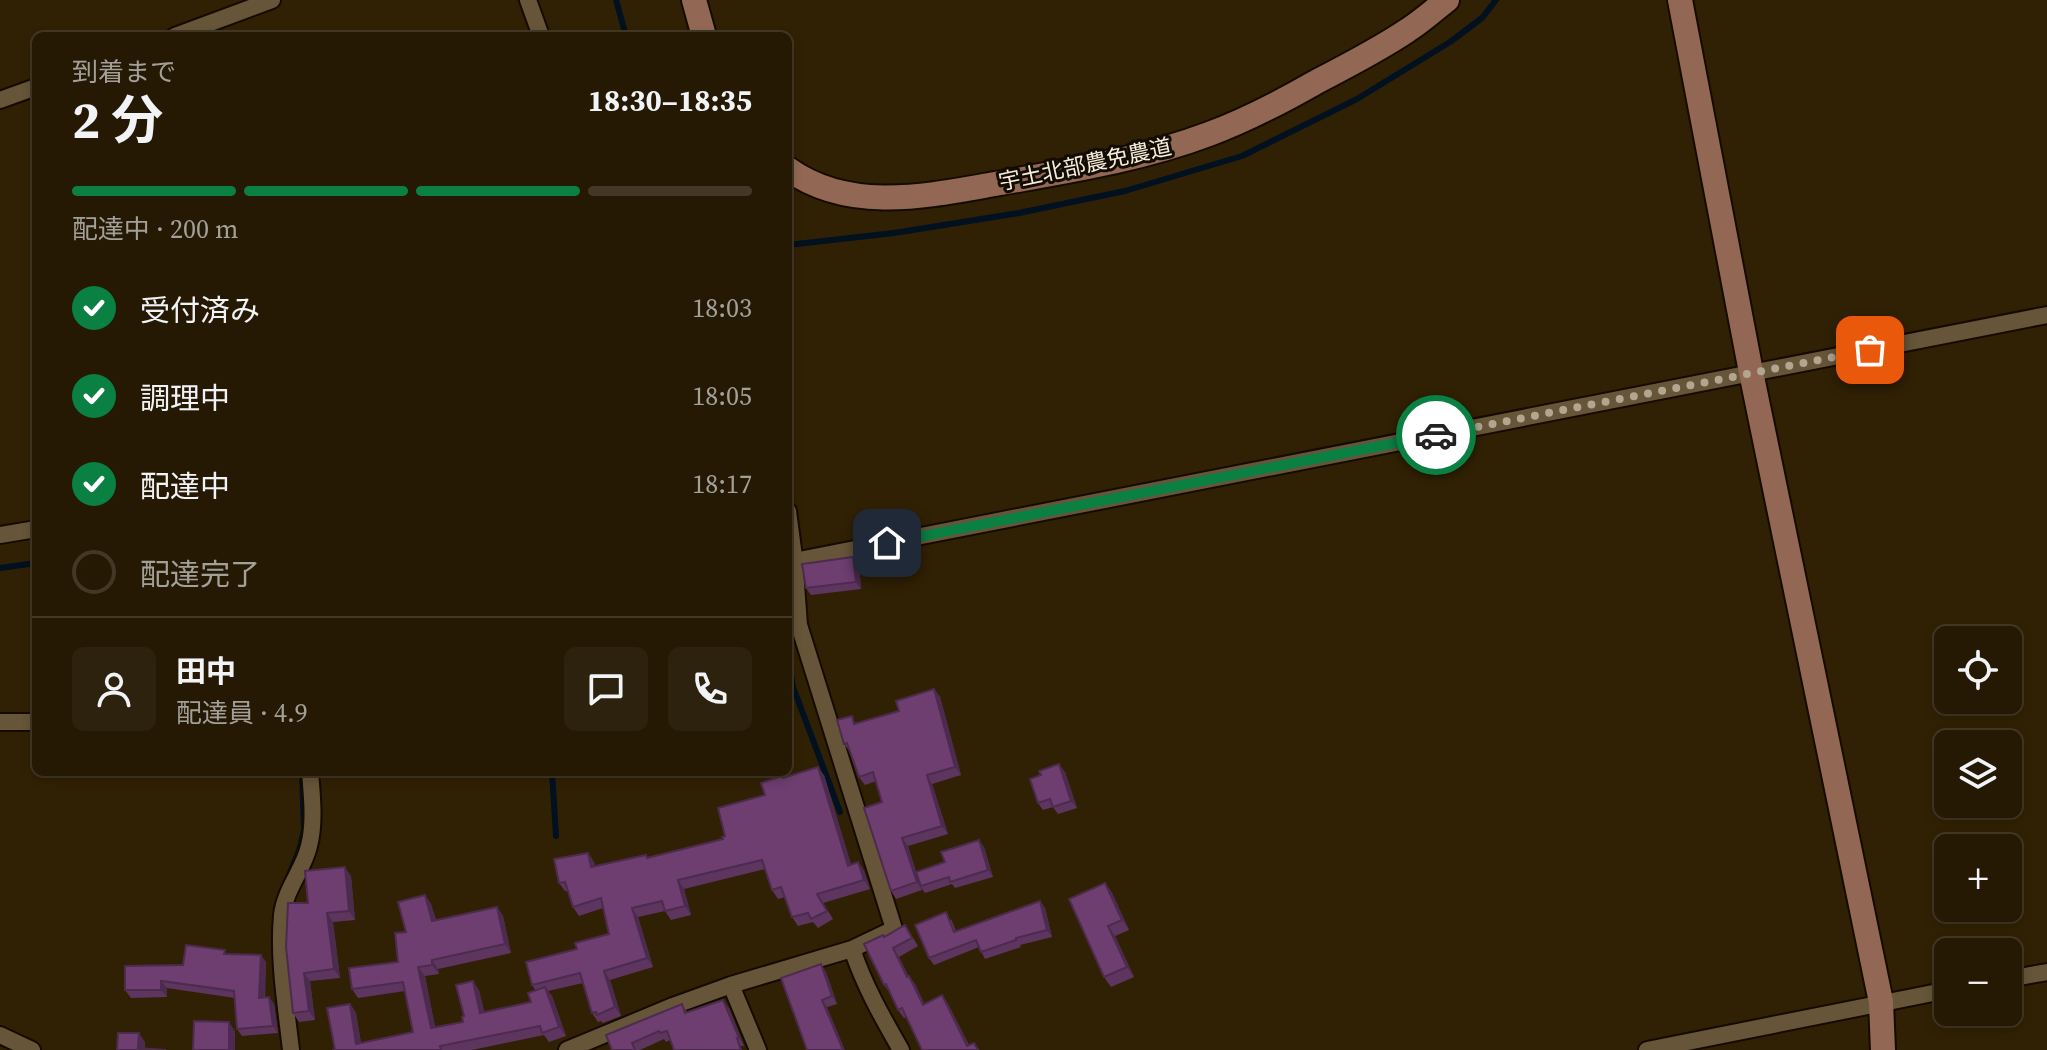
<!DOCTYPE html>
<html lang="ja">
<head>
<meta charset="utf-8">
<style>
	:root { --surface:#251903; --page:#2d220d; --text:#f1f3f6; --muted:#a3a09a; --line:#423825; --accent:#0b8043 }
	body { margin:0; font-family:"Source Serif 4","Noto Sans JP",serif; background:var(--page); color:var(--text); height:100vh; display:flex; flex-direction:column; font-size:30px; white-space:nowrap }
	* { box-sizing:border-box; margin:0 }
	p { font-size:26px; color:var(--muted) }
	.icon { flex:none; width:44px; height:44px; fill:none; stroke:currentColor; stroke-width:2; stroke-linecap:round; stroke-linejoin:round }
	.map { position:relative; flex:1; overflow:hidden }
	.sheet { position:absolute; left:32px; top:32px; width:760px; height:744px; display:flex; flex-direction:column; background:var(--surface); border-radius:12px; box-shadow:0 4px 12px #0003,0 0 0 2px var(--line) }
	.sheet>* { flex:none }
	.fabs { position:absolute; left:1934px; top:626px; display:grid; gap:16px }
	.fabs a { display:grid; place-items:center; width:88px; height:88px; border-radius:12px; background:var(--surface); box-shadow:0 4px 12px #0003,0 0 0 2px var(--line); font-size:40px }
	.pin { position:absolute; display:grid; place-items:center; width:68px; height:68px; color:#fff; margin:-34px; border-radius:16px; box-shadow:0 4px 12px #0006 }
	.courier { position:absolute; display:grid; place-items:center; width:80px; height:80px; margin:-40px; border:6px solid #0b8043; border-radius:50%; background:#fff; color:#222; box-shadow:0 2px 10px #0007 }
	.summary em { font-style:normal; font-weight:700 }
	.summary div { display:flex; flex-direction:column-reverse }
	.summary { display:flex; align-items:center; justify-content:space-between; height:136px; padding:0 40px }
	h1 { font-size:52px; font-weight:700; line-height:60px }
	.bar { display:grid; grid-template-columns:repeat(4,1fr); gap:12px 8px; align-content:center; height:96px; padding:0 40px }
	.bar i { height:10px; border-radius:6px; background:var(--line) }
	.bar .active { background:var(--accent) }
	.bar p { grid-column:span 4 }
	.line { display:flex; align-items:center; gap:20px; padding:0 40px; border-top:2px solid var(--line) }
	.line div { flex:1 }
	.round { display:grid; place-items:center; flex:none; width:84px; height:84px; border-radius:12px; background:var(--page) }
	ol { padding:0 40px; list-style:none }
	li { display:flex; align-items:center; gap:24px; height:88px }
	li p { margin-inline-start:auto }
	li .icon { padding:8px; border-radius:50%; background:var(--accent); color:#fff; stroke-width:4 }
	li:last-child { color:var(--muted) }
	li i { width:44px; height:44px; border:4px solid var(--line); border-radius:50% }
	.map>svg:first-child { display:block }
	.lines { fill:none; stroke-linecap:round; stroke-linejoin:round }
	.stream { stroke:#01111f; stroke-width:6 }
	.street-casing { stroke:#160b00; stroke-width:20 }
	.secondary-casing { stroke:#160b00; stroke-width:28 }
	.street { stroke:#665538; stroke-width:16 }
	.secondary { stroke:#926854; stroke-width:24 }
	.wall { fill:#5e355f }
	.shaded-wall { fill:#4c2b4e }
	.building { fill:#6d3e6f; stroke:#4c2b4e; stroke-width:2 }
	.done { stroke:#b2a691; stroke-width:8; stroke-dasharray:0 14.4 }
	.route { stroke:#0b8043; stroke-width:10 }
	.labels { text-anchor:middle; stroke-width:6; stroke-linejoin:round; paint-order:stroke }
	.street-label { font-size:22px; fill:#f7eddd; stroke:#130c03 }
</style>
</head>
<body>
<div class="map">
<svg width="2047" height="1050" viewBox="0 0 2047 1050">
	<rect width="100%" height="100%" fill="#312104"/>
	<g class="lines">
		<!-- stream -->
		<path class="stream" d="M616,0l10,36
			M788,245l106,-12 125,-20 106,-22 117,-35 115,-57 93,-57 32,-24 14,-18
			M0,568l36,-5
			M788,657l5,30 47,125
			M552,772l4,64
			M289,875l10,-24 5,-21 -2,-58"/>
		<!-- street casing -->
		<g class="street-casing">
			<path id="street" d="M528,0l13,36
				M175,36l97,-36
				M0,100l36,-13
				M0,535l36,-6
				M794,561l1253,-246
				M0,722h36
				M852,949c13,38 29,66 49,101
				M2008,979l39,-7
				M731,985l27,65
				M0,1035l32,15
				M291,1050c-5,-44 -13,-91 -9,-135 3,-26 22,-46 27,-69 6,-23 3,-50 1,-74
				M567,1050l106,-44 58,-21 121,-36 42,-20 -95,-304 -5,-68 -6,-46
				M1647,1050l301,-60"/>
		</g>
		<!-- secondary casing -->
		<g class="secondary-casing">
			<path id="secondary" d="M694,0l10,36
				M1680,0l71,372 130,630 2,48
				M788,169c61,44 139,27 207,15 72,-13 145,-24 214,-50 38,-14 74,-33 109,-53 31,-16 62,-32 90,-51 14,-9 26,-20 39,-30"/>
		</g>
		<!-- street -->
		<use href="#street" class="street"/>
		<!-- secondary -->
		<use href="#secondary" class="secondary"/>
	</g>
	<!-- wall -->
	<path class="wall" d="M859,565l2,24 -50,6 -5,-7z
		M934,689l6,8 21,78 -29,9 16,50 -40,12 8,26 68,-25 9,30 -38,11 -3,-4 -27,9 -4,-6 1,3 -26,9 -5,-8 -9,-89 -6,-21 -11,4 -6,-8 -9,-25 -6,-8 13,-21 42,-12z
		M1065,772l12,36 -19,6 -5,-7 -10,3 -5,-7z
		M824,775l27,90 7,-3 6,9 6,18 -47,14 10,16 -15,9 -5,-6 -15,4 -6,-9 -7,-20 -7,2 -6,-9 -7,-21 -81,20 7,26 -20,5 -6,-9 -27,6 15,50 -43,13 11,36 -18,7 -2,-2 -3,1 -6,-9 -9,-30 -35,8 4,5 14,40 -17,6 -5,-7 -72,15h-140h3l15,-46 6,9 5,30 52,-11 -8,-41 -47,7 -6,-9 46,-27 8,-30 19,-37 6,9 5,16 61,-13 6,9 8,37 -73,16 1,5 -14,2 10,51 28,-5 1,-6 15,-26 5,22 47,-10 5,-11 -4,-6 45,-36 32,-15 -6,-26 -24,8 -6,-9 -5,-16h-3l-6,-8 29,-30 6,9 1,4 53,-9 75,-18 61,-62z
		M351,876l4,44 -22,2 7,56 -30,3 5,39 -16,2 -6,-9 15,-110z
		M1105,883l7,10 17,37 -14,6 19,41 -23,10 -7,-10z
		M1040,901l5,7 7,29 -32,8 1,2 -36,12 -6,-12 -45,18 -5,-7 22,-39 5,12z
		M905,925l13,21 -19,11 9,19 7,8 9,20 18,-9 6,9 21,41 5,-2 5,7h-57l-16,-33 -2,1 -6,-8 -8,-17 -6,-8 -20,-41 19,-9 1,2z
		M227,954l39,8 -1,35 9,7 4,29 -36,3 -5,-7 -2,-31 -68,-10v9l-36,1 -6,-8 58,-25z
		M826,972l11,32 -10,3 -20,43z
		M682,1004l5,8 42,-4 15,38 -74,-6 -4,2 -2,-3 -24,11h-28z"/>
	<!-- shaded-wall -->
	<path class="shaded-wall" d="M853,557l6,8 2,24 -5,-7z
		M934,689l6,8 21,78 -6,-8z
		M1059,764l6,8 12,36 -6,-7z
		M818,767l6,8 30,99 -6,-8z
		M927,775l5,9 16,50 -6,-8z
		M902,838l6,8 14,44 -5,-8z
		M979,840l5,7 9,30 -5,-7z
		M588,853l6,9 3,14 -6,-9z
		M858,862l6,9 6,18 -6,-9z
		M345,867l6,9 4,44 -6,-9z
		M678,880l6,9 7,26 -6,-9z
		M1105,883l7,10 17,37 -7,-10z
		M425,895l6,9 7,26 -6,-9z
		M1040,901l5,7 7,29 -5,-7z
		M497,907l6,9 8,37 -6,-9z
		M632,908l6,9 15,50 -6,-9z
		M327,913l6,9 7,56 -6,-9z
		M1108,926l7,10 19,41 -7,-10z
		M893,948l6,9 14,28 -6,-8z
		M261,955l5,7 -2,43 -5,-7z
		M432,960l6,9 1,5 -7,-9z
		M821,964l5,8 11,32 -5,-8z
		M418,967l7,9 12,61 -6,-9z
		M604,971l6,9 11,36 -6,-9z
		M304,973l6,8 5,39 -6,-9z
		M909,976l6,8 14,29 -6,-8z
		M161,981l6,7v9l-6,-7z
		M473,981l6,9 8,32 -7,-9z
		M545,987l7,9 14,40 -7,-9z
		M942,995l6,9 23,46 -4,-4z
		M269,997l5,7 4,29 -5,-7z
		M723,1000l6,8 15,38 -5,-8z
		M822,1000l5,7 18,43h-2z
		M350,1004l6,9 6,37 -6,-6z
		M229,1022l6,9v19h-6z
		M139,1033l6,9v8l-7,-2z"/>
	<!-- building -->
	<path class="building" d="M853,557l3,25 -50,6 -4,-24z
		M934,689l21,78 -28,8 15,51 -40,12 15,44 -26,9 -27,-83 18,-6 -9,-30 -14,5 -12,-34 -3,1 -7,-24 15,-4 2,8 45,-13 -3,-10z
		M1059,764l12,37 -18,6 -3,-8 -12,4 -8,-24 11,-4 -2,-4z
		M818,767l30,99 10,-4 6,18 -47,14 10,17 -16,8 -3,-6 -16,4 -11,-30 -9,3 -10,-30 -84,20 7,26 -20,5 -3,-10 -30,7 15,50 -43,13 11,36 -18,8 -1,-3 -4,1 -12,-40 -48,12 -6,-23 51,-13 -2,-6 34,-9 -8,-36 -28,9 -8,-25 -6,1 -5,-24 34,-6 3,14 55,-12 1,3 76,-19 -1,-2 3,-1 -7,-28 47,-13 -4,-12 21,-7 1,2z
		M979,840l9,30 -38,12 -1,-5 -28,9 -5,-14 29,-10 -4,-10z
		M345,867l4,44 -22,2 7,56 -30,4 5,38 -16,2 -7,-66 2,-44h20l-3,-32z
		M1105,883l17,37 -14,6 19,41 -23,10 -35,-78z
		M425,895l7,26 65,-14 8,37 -73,16v5l-14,2 13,61 32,-6 -1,-5 2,-1 -8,-31 17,-4 7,32 51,-11 -3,-9 17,-6 14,40 -17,6 -2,-7 -100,20 1,4h-109h3l-8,-42 23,-4 6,40 57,-12 -10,-50 -51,7 -3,-21 49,-6 -3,-29 11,-1 -8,-30z
		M1040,901l7,29 -31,8v2l-35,12 -5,-12 -47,18 -14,-33 31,-13 8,20z
		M905,925l7,13 -19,10 14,29 2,-1 14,29 19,-10 25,51 7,-3 4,7h-56l-20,-42 -4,2 -12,-26 -2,1 -20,-41 19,-9 1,2z
		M186,945l39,5 -1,4 37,1 -2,43 10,-1 4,29 -36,3 -3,-38 -73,-10v9h-36v-24l58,-1z
		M821,964l11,32 -10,4 21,50h-36l-26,-72z
		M723,1000l16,38h-2l4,12h-67l-7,-19 -7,2 -1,-2 -27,12 3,7h-23l-6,-15 76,-31 3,9z
		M194,1021l35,1v28h-36z
		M118,1033h21l-1,15 28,2h-49z"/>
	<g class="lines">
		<!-- done -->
		<path class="done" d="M1436,435l434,-85"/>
		<!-- route -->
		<path class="route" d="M887,543l549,-108"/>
	</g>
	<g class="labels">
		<!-- street labels -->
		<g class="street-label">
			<text transform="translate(1085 164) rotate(-12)" y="8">宇土北部農免農道</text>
		</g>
	</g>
</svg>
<div class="fabs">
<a><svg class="icon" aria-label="locate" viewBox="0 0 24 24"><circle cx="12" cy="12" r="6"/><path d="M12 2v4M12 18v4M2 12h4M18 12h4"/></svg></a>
<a><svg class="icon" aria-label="layers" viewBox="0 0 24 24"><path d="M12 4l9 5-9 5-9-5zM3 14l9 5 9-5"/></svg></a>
<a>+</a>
<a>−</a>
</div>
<div class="pin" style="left:1870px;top:350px;background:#ea580c"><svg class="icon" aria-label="bag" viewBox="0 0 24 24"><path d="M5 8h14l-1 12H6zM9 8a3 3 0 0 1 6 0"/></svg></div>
<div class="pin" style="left:887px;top:543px;background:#1f2937"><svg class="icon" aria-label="home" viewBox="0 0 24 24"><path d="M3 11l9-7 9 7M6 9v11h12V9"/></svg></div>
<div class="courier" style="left:1436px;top:435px"><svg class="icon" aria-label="car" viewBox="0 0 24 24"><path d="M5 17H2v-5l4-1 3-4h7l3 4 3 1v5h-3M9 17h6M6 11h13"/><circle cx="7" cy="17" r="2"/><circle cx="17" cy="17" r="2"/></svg></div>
<section class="sheet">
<div class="summary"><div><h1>2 分</h1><p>到着まで</p></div><em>18:30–18:35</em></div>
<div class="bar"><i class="active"></i><i class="active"></i><i class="active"></i><i></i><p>配達中 · 200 m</p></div>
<ol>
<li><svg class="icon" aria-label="check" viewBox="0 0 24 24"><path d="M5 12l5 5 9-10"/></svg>受付済み<p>18:03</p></li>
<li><svg class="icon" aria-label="check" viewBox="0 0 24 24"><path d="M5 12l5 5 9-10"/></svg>調理中<p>18:05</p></li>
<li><svg class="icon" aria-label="check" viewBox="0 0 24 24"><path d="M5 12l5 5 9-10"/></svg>配達中<p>18:17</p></li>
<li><i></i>配達完了</li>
</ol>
<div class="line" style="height:144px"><a class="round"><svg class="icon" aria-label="person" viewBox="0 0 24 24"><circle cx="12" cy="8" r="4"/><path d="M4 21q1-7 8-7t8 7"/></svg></a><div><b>田中</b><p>配達員 · 4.9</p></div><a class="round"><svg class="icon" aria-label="chat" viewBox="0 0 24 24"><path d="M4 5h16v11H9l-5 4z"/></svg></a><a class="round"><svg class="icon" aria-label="phone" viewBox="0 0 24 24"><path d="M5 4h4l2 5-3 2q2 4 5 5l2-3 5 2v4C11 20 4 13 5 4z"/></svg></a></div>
</section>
</div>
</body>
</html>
